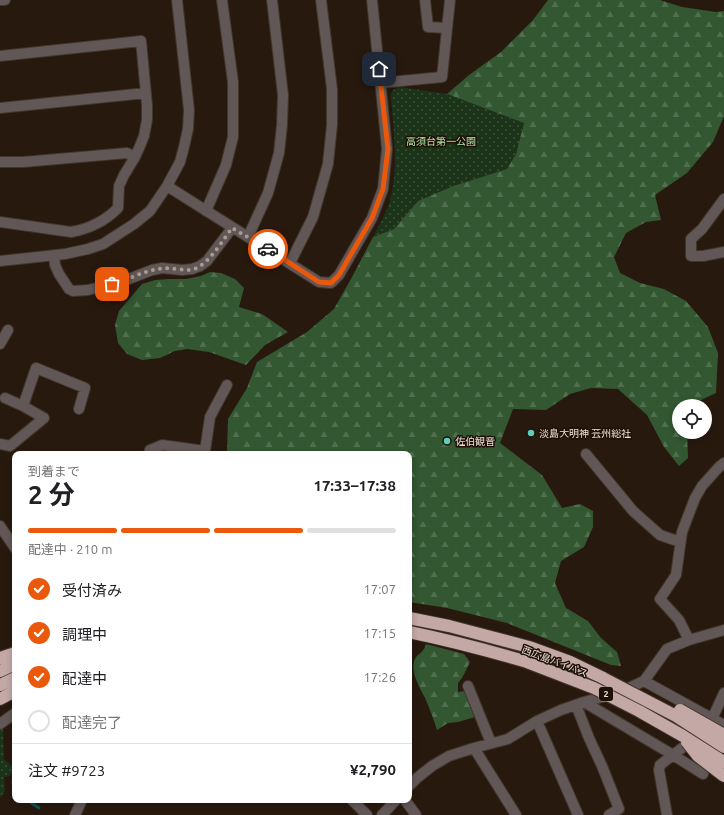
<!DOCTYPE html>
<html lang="ja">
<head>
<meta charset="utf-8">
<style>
	:root { --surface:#fff; --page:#f6f6f6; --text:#202124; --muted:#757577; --line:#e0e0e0; --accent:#ea580c }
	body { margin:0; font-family:Ubuntu,"Noto Sans JP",sans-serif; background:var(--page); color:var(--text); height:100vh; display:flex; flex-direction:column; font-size:15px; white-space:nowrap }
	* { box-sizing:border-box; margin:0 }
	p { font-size:13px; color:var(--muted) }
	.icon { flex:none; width:22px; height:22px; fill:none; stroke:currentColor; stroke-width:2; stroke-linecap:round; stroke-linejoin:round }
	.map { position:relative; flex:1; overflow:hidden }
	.details { position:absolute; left:12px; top:451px; width:400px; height:352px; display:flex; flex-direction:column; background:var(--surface); border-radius:8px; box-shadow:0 2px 6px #0003 }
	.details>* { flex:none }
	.tools { position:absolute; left:672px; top:399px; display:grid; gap:8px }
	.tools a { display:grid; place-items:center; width:40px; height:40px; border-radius:50%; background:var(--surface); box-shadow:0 2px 6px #0003; font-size:20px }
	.pin { position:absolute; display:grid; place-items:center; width:34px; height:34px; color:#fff; margin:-17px; border-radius:8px; box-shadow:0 2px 6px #0006 }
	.courier { position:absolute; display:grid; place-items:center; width:40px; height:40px; margin:-20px; border:3px solid #ea580c; border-radius:50%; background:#fff; color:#222; box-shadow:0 1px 5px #0007 }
	.summary em { font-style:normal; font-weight:700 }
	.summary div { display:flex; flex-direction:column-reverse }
	.summary { display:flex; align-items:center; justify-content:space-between; height:68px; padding:0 16px }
	h1 { font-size:26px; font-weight:700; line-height:30px }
	.bar { display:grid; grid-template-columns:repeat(4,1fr); gap:6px 4px; align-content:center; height:48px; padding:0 16px }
	.bar i { height:5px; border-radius:3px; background:var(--line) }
	.bar .current { background:var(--accent) }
	.bar p { grid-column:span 4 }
	.line { display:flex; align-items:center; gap:10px; padding:0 16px; border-top:1px solid var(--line) }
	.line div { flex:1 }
	ol { padding:0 16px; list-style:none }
	li { display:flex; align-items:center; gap:12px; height:44px }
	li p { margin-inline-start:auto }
	li .icon { padding:4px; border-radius:50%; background:var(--accent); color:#fff; stroke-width:4 }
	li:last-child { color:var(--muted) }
	li i { width:22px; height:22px; border:2px solid var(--line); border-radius:50% }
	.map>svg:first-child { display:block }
	.grass { fill:url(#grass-dots) }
	.forest { fill:url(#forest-firs) }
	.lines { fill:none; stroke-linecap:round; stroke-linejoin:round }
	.stream { stroke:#144f58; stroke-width:3 }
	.minor-casing { stroke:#43352b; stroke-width:12 }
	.tertiary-casing { stroke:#43352b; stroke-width:12 }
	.motorway-casing { stroke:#43352b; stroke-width:14 }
	.minor { stroke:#615756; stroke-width:10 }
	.tertiary { stroke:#615756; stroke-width:10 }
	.motorway { stroke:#c3a8a5; stroke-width:12 }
	.motorway-bridge-casing { stroke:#43352b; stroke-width:14; stroke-linecap:butt }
	.motorway-bridge { stroke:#c3a8a5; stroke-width:12 }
	.done { stroke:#a79b93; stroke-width:4; stroke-dasharray:0 7.2 }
	.route { stroke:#ea580c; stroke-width:5 }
	.poi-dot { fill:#5dceb9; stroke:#1f1006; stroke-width:1.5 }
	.labels { text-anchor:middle; stroke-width:3; stroke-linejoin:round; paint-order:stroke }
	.shield { fill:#1f1006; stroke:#aea29a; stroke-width:1 }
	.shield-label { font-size:9px; font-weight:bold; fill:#ece1da }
	.park-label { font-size:10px; fill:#abe7a8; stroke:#1f1006 }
	.poi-label { font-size:10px; fill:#ece1da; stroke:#1f1006; text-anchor:start }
	.street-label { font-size:10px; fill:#ece1da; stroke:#1f1006 }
</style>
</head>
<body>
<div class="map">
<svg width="724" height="815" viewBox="0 0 724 815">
	<defs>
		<pattern id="grass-dots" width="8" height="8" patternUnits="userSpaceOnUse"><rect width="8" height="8" fill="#1a3319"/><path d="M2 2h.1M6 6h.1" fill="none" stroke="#3b503a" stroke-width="1.8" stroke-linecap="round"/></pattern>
		<pattern id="forest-firs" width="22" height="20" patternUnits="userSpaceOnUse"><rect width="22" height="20" fill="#325731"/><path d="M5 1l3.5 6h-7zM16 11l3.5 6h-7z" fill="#506f4e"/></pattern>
	</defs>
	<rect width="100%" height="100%" fill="#28190e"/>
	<!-- grass -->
	<path class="grass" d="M400,87l47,7 77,29 -8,31 -9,15 -54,17 -35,15 -24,28 -21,8c5,-10 12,-22 16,-33 11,-36 4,-73 2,-110l2,-4z
		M3,725l1,34 11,10 -5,7 -6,1 1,14 -5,7v-71z"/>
	<!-- forest -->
	<path class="forest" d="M548,0h112l22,7 34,5 8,-1v105l-11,26 -26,31 -32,22 6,25 -15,2 -20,11 -12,24 6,16 20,10 24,6 22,12 22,26 10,26 -2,40 -17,8 -3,5h-17v26h8l1,26 -9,8 -15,-19 -17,-32 -29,-26 -27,-1 -21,6 -24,16 -33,-1 -13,34 42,32 20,33 18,-4 13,7v16l-9,20 -23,14 -6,22 11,25 22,13 13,17 16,14 4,14 -10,-1 -104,-42 -60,-15 -38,-6v-148h-176l-6,-3 1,-32 19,-31 10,-26 50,-30 27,-23 18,-32 21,-40 21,-8 24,-28 35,-15 54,-17 9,-15 8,-31 -77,-29 22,-19 32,-23 32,-32z
		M210,272l11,1 14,6 9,9 -5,19 23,7 26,18 -23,13 -19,20 -37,-13 -22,-3 -12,2 -15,7 -18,2 -15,-6 -9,-11 -3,-18 4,-14 23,-27 13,-4 14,-1h17l15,-3z
		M426,644l38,10 6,8 -8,16 -4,5v9l8,-1 9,26 -17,5 -10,1 -11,7c-3,-10 -7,-20 -11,-30 -5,-11 -15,-25 -12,-38 2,-9 9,-7 12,-18z"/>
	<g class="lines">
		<!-- stream -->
		<path class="stream" d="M14,773l-1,10 2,5
			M27,800l12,8"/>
		<!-- minor casing -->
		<g class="minor-casing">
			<path id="minor" d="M425,0l3,27 19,1
				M0,56l141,-15 6,64v15l-3,16 -4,10 -5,11 -11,18 -5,11 -1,22c-13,13 -29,21 -47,24l-71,-10
				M380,83l62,-6 8,-77
				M0,108l146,-15
				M0,162h23l104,-9 8,4
				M724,199l-22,30 -11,10v17h12l21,-4
				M206,211l20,-46 7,-28v-55l-11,-82
				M248,237l20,-44 11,-40 3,-28 1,-30 -11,-95
				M54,256l1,9 4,9 10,15 4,2 15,-1 33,-8 31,-12 10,-2 20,2 10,-1 8,-3 7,-5 25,-33
				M290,263l23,-46 15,-53 4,-39v-36l-11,-89
				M0,344l8,-14
				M23,406l13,-38 49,20 -6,21
				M0,444l10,2 34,-28 -21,-12 -18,-8
				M149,454l1,-4 12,-5 43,6
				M206,454l-1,-3 5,-34 17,-32
				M586,454l47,57 27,24 20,7
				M0,526l15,22
				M689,640l-10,-20 -19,-21 16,-24 6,-43 13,-34 7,-12 17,-19 5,-4
				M644,681l80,44
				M468,686l23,57
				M584,702l89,53 30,19
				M576,705l13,33 13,28 17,43 -10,6
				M537,721l41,94
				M0,724l15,-11
				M474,748l42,67
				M409,786l8,-8 15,-12 17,-10 25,-8 34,-9 29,-18 24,-11 23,-8 36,-10 24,-11 23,-32 22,-9 35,-10
				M352,800l15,15
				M405,800l11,15
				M75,815l7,-15
				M382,815l14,-15
				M667,815l-8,-45 1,-5 43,-33 9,-13 12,-26"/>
		</g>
		<!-- tertiary casing -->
		<g class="tertiary-casing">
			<path id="tertiary" d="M0,0h5
				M167,186l152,96 12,1 8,-8 33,-57 11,-29 4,-40 -15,-149
				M0,261l65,-7 23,-5 15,-5 31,-20 16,-13 17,-25 13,-24 4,-15 4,-18 1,-19 -12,-110"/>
		</g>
		<!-- motorway casing -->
		<g class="motorway-casing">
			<path id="motorway" d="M409,618l40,8 80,21 41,15 33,16
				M409,632c39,8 77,18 115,29
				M0,658l15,-5
				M0,671l15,-7
				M0,685l15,-7
				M0,699l15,-8"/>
		</g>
		<!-- minor -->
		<use href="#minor" class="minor"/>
		<!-- tertiary -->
		<use href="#tertiary" class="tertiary"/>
		<!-- motorway -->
		<use href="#motorway" class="motorway"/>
		<!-- motorway-bridge casing -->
		<g class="motorway-bridge-casing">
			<path id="motorway-bridge" d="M524,661l70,27 45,23 44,25 41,26
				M603,678l73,38 48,31
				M680,710l44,25
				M687,742l11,14 26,20"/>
		</g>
		<!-- motorway-bridge -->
		<use href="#motorway-bridge" class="motorway-bridge"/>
	</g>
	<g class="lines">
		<!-- done -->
		<path class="done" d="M112,284c16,-4 31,-13 47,-15 10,-2 21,1 31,1 17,-2 32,-29 42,-42l36,21"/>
		<!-- route -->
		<path class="route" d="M268,249l51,33 12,1 8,-8 33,-57 11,-29 5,-40 -9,-80"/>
	</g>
	<!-- markers -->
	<g class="poi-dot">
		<circle cx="531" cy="433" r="4"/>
		<circle cx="447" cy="441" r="4"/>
	</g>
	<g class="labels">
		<!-- shield labels -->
		<rect class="shield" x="599" y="687" width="14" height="14" rx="3"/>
		<g class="shield-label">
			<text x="606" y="697">2</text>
		</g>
		<!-- park labels -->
		<g class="park-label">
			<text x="441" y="145">高須台第一公園</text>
		</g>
		<!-- poi labels -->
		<g class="poi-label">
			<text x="539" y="437">淡島大明神 芸州総社</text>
			<text x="455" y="445">佐伯観音</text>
		</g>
		<!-- street labels -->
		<g class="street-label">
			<text transform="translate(555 661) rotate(21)" y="4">西広島バイパス</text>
		</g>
	</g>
</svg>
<div class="tools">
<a><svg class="icon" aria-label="locate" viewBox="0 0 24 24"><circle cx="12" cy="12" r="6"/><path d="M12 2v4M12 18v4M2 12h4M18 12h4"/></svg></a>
</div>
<div class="pin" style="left:112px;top:284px;background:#ea580c"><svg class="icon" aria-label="bag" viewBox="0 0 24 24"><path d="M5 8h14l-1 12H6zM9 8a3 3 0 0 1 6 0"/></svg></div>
<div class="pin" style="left:379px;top:69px;background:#1f2937"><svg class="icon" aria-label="home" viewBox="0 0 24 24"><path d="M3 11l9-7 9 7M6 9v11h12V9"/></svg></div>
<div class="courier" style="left:268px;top:249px"><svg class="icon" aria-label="car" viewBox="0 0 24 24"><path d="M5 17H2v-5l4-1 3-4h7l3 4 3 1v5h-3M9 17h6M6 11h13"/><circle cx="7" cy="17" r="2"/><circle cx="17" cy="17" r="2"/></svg></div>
<section class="details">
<div class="summary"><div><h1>2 分</h1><p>到着まで</p></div><em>17:33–17:38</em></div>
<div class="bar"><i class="current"></i><i class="current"></i><i class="current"></i><i></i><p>配達中 · 210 m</p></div>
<ol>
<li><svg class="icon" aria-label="check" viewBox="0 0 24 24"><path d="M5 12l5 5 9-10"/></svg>受付済み<p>17:07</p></li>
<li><svg class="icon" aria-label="check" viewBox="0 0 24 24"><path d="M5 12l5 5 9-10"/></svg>調理中<p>17:15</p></li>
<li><svg class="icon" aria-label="check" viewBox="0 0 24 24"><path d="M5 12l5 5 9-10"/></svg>配達中<p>17:26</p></li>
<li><i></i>配達完了</li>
</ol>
<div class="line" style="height:52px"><div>注文 #9723</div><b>¥2,790</b></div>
</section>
</div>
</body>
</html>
